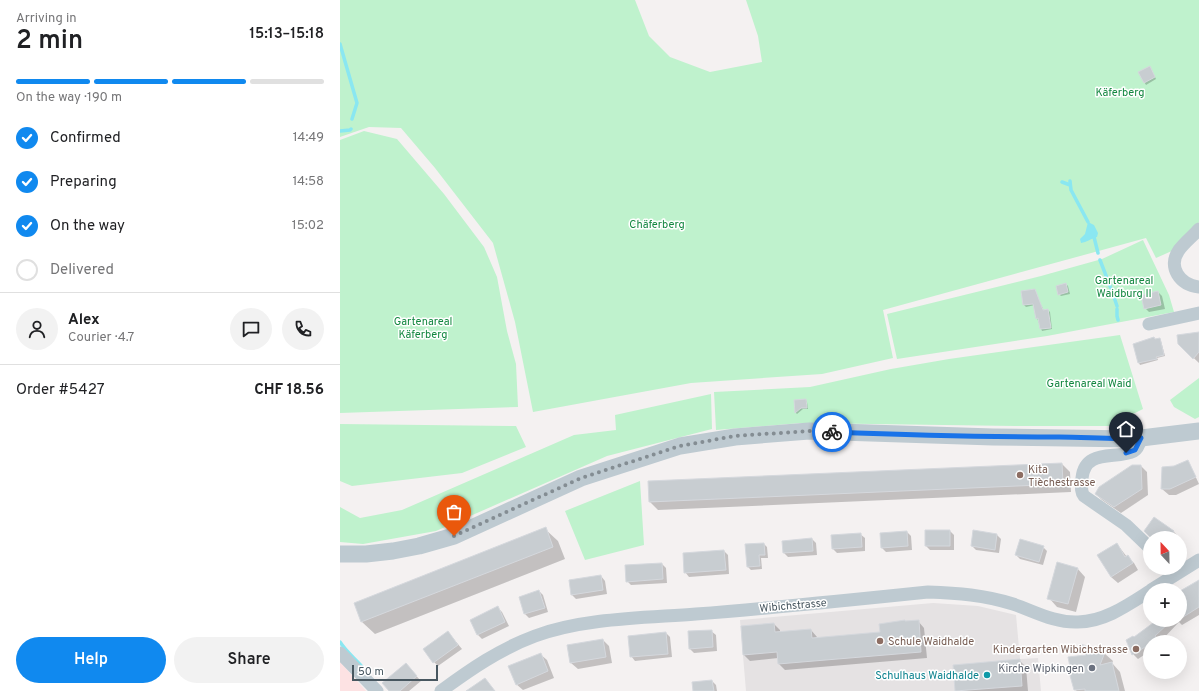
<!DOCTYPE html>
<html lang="en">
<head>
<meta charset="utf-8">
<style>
	:root { --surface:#fff; --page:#f2f2f2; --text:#202124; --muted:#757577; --line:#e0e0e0; --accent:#1089ef }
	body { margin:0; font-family:Overpass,sans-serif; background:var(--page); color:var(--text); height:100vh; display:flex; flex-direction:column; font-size:15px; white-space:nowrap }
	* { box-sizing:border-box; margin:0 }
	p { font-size:13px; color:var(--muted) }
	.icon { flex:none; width:22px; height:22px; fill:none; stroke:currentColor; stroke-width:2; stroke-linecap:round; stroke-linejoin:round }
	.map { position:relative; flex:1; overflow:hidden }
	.sheet { display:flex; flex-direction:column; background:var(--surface); width:340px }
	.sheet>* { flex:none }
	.needle { width:26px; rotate:338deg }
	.buttons { position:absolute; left:803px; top:531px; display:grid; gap:8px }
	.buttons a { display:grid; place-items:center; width:44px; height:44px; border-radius:50%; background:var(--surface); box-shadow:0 4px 16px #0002; font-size:20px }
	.scale { position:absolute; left:12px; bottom:10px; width:86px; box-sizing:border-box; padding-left:4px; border:2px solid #485760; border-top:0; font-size:11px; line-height:14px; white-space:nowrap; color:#485760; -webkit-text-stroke:3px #fff; paint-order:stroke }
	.pin { position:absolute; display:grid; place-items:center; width:34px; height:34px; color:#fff; margin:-41px -17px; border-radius:50% 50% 50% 0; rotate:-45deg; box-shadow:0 0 4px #0007 }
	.pin .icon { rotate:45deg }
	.courier { position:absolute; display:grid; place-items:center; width:40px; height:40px; margin:-20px; border:3px solid #1a73e8; border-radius:50%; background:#fff; color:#222; box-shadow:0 1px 5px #0007 }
	.overview em { font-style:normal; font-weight:600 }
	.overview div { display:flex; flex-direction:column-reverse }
	.overview { display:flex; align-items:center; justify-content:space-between; height:68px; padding:0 16px }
	h1 { font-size:26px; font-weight:600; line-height:30px }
	.bar { display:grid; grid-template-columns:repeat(4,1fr); gap:6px 4px; align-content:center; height:48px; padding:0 16px }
	.bar i { height:5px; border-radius:3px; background:var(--line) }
	.bar .on { background:var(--accent) }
	.bar p { grid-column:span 4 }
	.line { display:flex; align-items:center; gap:10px; padding:0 16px; border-top:1px solid var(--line) }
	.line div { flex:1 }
	.round { display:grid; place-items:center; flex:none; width:42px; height:42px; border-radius:21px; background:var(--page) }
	ol { padding:0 16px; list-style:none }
	li { display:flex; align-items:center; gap:12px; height:44px }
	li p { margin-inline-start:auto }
	li .icon { padding:4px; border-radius:50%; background:var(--accent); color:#fff; stroke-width:4 }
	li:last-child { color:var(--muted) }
	li i { width:22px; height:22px; border:2px solid var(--line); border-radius:50% }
	.primary-button { display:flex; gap:8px; margin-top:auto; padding:8px 16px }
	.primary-button a { flex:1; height:46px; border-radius:24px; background:var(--accent); color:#fff; font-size:16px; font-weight:600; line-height:46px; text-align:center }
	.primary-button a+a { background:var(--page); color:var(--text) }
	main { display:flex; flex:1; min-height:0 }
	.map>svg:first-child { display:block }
	.education { fill:#e5e2e3 }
	.medical { fill:#fde2e3 }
	.green { fill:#bff2cd }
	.water { fill:#8ae7f1 }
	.shadow { fill:#0003 }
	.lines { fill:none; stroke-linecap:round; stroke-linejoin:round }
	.stream { stroke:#8ae7f1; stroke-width:3.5 }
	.building { fill:#c8cdd1; stroke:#d5d8dd }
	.minor { stroke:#becad1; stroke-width:13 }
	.tertiary { stroke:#becad1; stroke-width:17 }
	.done { stroke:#848d93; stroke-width:4; stroke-dasharray:0 7.2 }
	.route { stroke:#1a73e8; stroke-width:5 }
	.education-dot { fill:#8d6e63; stroke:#fff; stroke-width:1.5 }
	.worship-dot { fill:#6b7280; stroke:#fff; stroke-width:1.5 }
	.culture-dot { fill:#0f9aa8; stroke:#fff; stroke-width:1.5 }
	.labels { text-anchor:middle; stroke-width:3; stroke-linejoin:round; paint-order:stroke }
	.park-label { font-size:11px; fill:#138740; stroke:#fff }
	.education-label { font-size:11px; fill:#785e54; stroke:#fff; text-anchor:start }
	.street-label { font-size:11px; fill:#485760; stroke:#fff }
	.worship-label { font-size:11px; fill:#5b616d; stroke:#fff; text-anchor:end }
	.culture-label { font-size:11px; fill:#0d838f; stroke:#fff; text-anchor:end }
</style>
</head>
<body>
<main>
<section class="sheet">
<div class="overview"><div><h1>2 min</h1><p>Arriving in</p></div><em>15:13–15:18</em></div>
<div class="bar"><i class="on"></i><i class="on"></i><i class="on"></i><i></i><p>On the way · 190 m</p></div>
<ol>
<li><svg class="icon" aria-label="check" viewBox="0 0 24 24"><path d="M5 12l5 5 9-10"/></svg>Confirmed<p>14:49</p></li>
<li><svg class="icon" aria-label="check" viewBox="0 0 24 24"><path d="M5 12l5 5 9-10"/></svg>Preparing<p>14:58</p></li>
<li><svg class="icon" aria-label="check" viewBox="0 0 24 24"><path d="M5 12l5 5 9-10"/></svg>On the way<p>15:02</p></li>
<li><i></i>Delivered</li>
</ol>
<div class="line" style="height:72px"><a class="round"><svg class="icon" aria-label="person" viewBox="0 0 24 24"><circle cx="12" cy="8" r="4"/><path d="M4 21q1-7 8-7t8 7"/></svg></a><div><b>Alex</b><p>Courier · 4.7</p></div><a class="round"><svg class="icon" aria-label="chat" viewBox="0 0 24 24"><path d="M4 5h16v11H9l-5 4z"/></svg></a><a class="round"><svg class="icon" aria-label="phone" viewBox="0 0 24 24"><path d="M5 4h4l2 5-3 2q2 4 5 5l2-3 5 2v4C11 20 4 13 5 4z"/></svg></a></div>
<div class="line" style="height:52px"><div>Order #5427</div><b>CHF 18.56</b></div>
<div class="primary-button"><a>Help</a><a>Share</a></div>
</section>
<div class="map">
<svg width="859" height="691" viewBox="0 0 859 691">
	<rect width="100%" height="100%" fill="#f4f1f1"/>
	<!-- education -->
	<path class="education" d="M593,603l45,3 38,9 4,44 18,-1 3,33h-295l-6,-71z"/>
	<!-- medical -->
	<path class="medical" d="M0,662l26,29h-26z"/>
	<!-- green -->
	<path class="green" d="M0,0h295l14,36 21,21 40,15 52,-10 -4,-26 -12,-36h453v222l-25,28 -18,8 -10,-20 -263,72 10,48 -71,16 -131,9 -158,29 -18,-90 -22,-79 -58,-75 -34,-40 -32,-1 -29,10z
		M24,131l33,8 47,55 40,53 13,30 10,54 9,33 2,43 -178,6v-273z
		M803,240l26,55 5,17 -127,24 -150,23 -10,-45 154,-38 61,-17z
		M780,335l23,74 -34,17h-94l-214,-3 -85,7 -2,-38 96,-5 81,-18 58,-10z
		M859,378v39l-4,2 -21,-12 -4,-7z
		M371,394l1,35 -105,27 -171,75 -73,13 -23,-2v-35l20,11 42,-8 172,-75 42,-5 -1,-15z
		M0,424l176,2 10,21 -64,26 -110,13 -12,-5z
		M300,481l4,64 -59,15 -20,-49z"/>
	<!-- water -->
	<path class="water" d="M748,222l6,3 4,8 -1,4c-7,2 -10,5 -16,6l-1,-4 5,-5z"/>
	<!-- shadow -->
	<path class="shadow" d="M811,69l5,10 -10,6 -7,-12z
		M726,284l2,2 2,8 -9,2 -2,-2z
		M694,290l10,21 4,-1 2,2 2,17 -10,2 -5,-13 -2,-13 -9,2 -2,-2z
		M818,292l4,4 3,13 -16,3 -4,-4z
		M859,333v30l-20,-19z
		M820,339l1,2 4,15 -8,2 1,2 -18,5 -1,-2 -5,-18z
		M466,400l1,2 1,7h-5l-6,5 -1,-1 -1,-12z
		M722,464l8,8 1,20 -413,18 -8,-8z
		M801,466l6,6 1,23 -27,18 -19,-13 -6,-6z
		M852,469l7,15 -23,11h-7l-7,-6z
		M815,519l19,13 4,4 -2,2h-23z
		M205,529l13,12 7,18 -190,75 -13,-12 -7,-18z
		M610,531l4,4v15h-24l-4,-4z
		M567,532l4,4 1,14 -26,2 -4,-4z
		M520,534l5,4v13l-28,2 -4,-4z
		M657,535l4,4 -2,14 -23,-3 -4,-4z
		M472,539l4,4 1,12 -29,2 -4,-4z
		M424,544l3,3 1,11h-7l1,11 -11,1 -3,-3 -2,-22z
		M777,544l10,13 7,6 4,7 -20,13 -7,-6z
		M703,547l4,4 -4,14 -23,-6 -4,-4z
		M384,551l4,4 1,19 -40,3 -4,-5z
		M322,564l4,4 1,15 -36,2 -4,-4z
		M737,568l8,9 -9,35 -19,-5 -8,-9z
		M261,576l4,5 2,13 -31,5 -4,-4z
		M859,581v34l-17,10 -3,-3 -19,20h-10v9l-12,8 -5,-5 1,-16 25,-18h21v-28z
		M199,591l4,4 5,17 -19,6 -4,-4 -5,-17z
		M158,608l4,4 7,14 -27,13 -4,-4 -7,-15z
		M578,621l6,7 3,30 -142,12 -6,-6 -1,-6 -28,3 -6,-6 30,-31 6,6v2l31,-2 6,7v2l64,-6 25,-11z
		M371,631l5,4 1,16 -23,2 -4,-4z
		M108,632l14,17 -24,17 -4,-4z
		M326,633l4,4 2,20 -37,4 -4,-5z
		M263,640l6,6 3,17 -34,6 -7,-6z
		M764,653l9,8 -1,2 8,9 5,19h-48l-2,-1z
		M200,654l7,6 7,18 -31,12 -7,-6z
		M679,660l7,7 2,24h-72l-2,-25z
		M70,669l11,12 -12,10h-19z
		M372,681l4,4 1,6h-23z"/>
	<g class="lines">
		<!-- stream -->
		<path class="stream" d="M0,44l17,59 -5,16
			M0,131l10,-1 1,-1
			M730,181l1,9 17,32
			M722,182l8,3
			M754,237l4,16
			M760,260l10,26
			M771,288l6,18
			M777,309v7l1,4
			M0,642c7,11 16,17 24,27"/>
	</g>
	<!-- building -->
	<path class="building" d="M810,66l5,11 -11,6 -6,-11z
		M726,283l2,9 -10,3 -2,-9z
		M695,289l8,21 5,-1 3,19 -11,1 -2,-11 -2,1 -3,-15 -10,1 -2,-14z
		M818,291l3,14 -17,4 -3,-14z
		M859,332v20l-6,7 -15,-15 -1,-9z
		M814,337l1,2 5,-1 4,17 -8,2 1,2 -19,4 -5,-19z
		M466,399l1,9h-6l-6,5 -1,-13z
		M848,460l8,17 -26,12h-9l1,-22 12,-1z
		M722,463l1,21 -414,18 -1,-21z
		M792,465h9l1,24 -28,18 -19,-13 4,-7z
		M814,517l20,14 -4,7h-19l-7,-7z
		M206,527l7,20 -192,75 -7,-19z
		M585,530h25v16h-25z
		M633,530l24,4 -2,16 -24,-4z
		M567,531l1,15 -27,2 -1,-15z
		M521,533l1,14 -30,2 -1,-14z
		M472,538l1,13 -30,2 -1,-12z
		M680,539l24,7 -5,16 -24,-7z
		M424,543l1,12h-6l1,11 -13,1 -2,-23z
		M777,543l8,14 3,-2 5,8 -22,14 -14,-22z
		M384,550l2,20 -42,3 -1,-20z
		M717,562l21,6 -10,36 -21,-5z
		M322,563l1,16 -37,3 -1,-17z
		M261,575l2,15 -32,5 -2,-15z
		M859,580v27l-19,12v-28z
		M199,590l6,18 -21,6 -5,-17z
		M158,606l7,16 -28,13 -7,-15z
		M565,620v1l14,-1 2,32 -143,12 -1,-12 -34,3 -2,-29 33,-3 1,9 36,-3 1,9 68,-6 -1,-8z
		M817,620h15l-17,16 2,3 -4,3h-3v2l-18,11 -6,-15 7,-4 1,1z
		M372,630l1,17 -24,2 -1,-18z
		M108,631l10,14 -25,18 -10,-14z
		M326,632l2,22 -38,3 -2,-21z
		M263,639l3,18 -36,6 -3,-18z
		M739,644l18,4 8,4 -5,13 12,-3 7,29h-34v-2l-11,1 -5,-18h2l-3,-15 18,-2z
		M201,653l7,18 -32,14 -8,-19z
		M680,659l2,27 -67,5 -2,-26z
		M66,663l11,13 -17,15h-11l-7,-8z
		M145,678l10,13h-29z
		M372,680l2,11h-21l-1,-9z"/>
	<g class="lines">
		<!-- minor -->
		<path class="minor" d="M859,229c-6,7 -14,13 -20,21 -12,17 1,35 20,37
			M809,324l50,-11
			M801,438c-1,4 -3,11 -7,13 -18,9 -49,-3 -52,27 0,7 -2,13 2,18l42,29 24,23
			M811,590l48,-30
			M0,653l37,38
			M101,691c30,-22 59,-42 94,-55 49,-18 109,-18 161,-22 77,-6 155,-14 232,-22 30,1 56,3 85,12 21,7 41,19 65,18 26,0 50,-17 72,-31"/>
		<!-- tertiary -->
		<path class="tertiary" d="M0,554h26l27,-3 26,-5 35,-10 127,-58 99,-32 55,-9 74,-6 184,6 140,2 66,-8"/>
	</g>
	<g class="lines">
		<!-- done -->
		<path class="done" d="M114,536l127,-58 99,-32 55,-10 74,-5 23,1"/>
		<!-- route -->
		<path class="route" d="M492,432c76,3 151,5 227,5 28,0 55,3 82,1l-6,12 -9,3"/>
	</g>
	<!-- markers -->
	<g class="education-dot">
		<circle cx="680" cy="475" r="4"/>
		<circle cx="540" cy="641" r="4"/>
		<circle cx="796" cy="649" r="4"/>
	</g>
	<circle class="worship-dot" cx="752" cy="668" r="4"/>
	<circle class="culture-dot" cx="647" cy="675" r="4"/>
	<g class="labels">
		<!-- park labels -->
		<g class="park-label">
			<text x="780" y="96">Käferberg</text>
			<text x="317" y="228">Chäferberg</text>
			<text x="784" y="284">Gartenareal<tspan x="784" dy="13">Waidburg II</tspan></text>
			<text x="83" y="325">Gartenareal<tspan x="83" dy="13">Käferberg</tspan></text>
			<text x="749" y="387">Gartenareal Waid</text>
		</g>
		<!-- education labels -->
		<g class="education-label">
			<text x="688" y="473">Kita<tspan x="688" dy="13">Tièchestrasse</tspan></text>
			<text x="548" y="645">Schule Waidhalde</text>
			<text x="788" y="653" text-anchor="end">Kindergarten Wibichstrasse</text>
		</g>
		<!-- street labels -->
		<g class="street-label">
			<text transform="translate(453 605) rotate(-5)" y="4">Wibichstrasse</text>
		</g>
		<!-- worship labels -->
		<g class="worship-label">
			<text x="744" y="672">Kirche Wipkingen</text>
		</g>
		<!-- culture labels -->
		<g class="culture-label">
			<text x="639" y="679">Schulhaus Waidhalde</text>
		</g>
	</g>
</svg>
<div class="buttons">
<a><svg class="needle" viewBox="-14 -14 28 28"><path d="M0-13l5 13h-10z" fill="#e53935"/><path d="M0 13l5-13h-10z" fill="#757577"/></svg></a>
<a>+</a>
<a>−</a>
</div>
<div class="scale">50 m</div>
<div class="pin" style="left:114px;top:536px;background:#ea580c"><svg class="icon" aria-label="bag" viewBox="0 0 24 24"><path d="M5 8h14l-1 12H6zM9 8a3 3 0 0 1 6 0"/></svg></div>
<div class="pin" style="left:786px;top:453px;background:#1f2937"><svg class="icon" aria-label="home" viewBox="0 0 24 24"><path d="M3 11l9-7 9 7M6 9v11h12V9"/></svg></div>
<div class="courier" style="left:492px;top:432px"><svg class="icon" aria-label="bike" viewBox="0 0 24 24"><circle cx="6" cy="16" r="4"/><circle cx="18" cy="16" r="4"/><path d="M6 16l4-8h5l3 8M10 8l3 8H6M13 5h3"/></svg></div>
</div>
</main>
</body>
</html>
